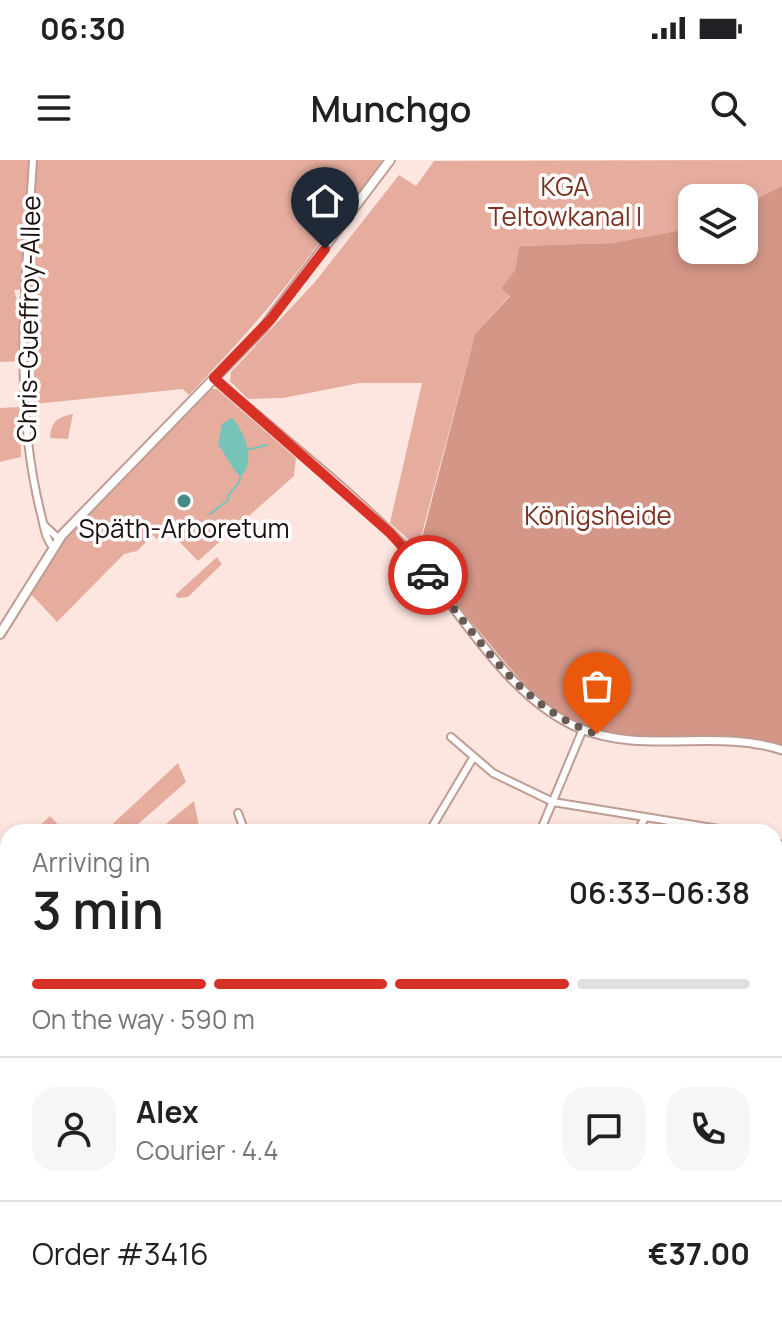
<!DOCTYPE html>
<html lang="en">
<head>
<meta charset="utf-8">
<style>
	:root { --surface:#fff; --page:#f6f6f6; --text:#202124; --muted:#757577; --line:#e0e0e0; --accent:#d93025 }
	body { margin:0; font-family:Manrope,sans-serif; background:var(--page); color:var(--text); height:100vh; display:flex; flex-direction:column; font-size:30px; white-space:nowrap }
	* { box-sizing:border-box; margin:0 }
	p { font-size:26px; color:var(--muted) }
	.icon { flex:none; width:44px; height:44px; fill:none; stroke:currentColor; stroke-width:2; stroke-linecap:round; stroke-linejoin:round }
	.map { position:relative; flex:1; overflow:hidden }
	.drawer { position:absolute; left:0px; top:664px; width:782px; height:498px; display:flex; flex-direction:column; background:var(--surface); border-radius:24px 24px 0 0; box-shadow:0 4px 12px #0003 }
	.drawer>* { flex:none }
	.fabs { position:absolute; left:678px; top:24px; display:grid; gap:16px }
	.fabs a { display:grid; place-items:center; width:80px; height:80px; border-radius:16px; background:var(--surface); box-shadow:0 4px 12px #0003; font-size:40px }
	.pin { position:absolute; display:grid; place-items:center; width:68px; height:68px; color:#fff; margin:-82px -34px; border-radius:50% 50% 50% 0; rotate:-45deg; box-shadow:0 0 8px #0007 }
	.pin .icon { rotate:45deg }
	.courier { position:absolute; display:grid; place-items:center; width:80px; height:80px; margin:-40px; border:6px solid #d93025; border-radius:50%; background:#fff; color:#222; box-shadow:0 2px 10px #0007 }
	.head em { font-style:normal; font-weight:600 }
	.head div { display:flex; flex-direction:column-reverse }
	.head { display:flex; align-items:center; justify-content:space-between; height:136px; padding:0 32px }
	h1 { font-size:52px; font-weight:600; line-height:60px }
	.bar { display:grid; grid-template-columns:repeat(4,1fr); gap:12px 8px; align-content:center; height:96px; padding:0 32px }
	.bar i { height:10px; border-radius:6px; background:var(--line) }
	.bar .active { background:var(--accent) }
	.bar p { grid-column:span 4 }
	.line { display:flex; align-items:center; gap:20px; padding:0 32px; border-top:2px solid var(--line) }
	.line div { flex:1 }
	.round { display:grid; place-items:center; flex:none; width:84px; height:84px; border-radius:24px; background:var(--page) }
	.status { display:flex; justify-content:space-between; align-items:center; height:56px; padding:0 40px; background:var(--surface); direction:ltr }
	.status svg { height:22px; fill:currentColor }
	header { display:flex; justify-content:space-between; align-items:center; height:104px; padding:0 32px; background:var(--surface); font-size:36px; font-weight:600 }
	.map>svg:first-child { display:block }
	.green { fill:#e6ad9f }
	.forest { fill:#d49687 }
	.water { fill:#76c3b9 }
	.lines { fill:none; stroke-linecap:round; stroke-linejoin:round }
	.stream { stroke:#76c3b9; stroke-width:2 }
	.minor-casing { stroke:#bf9c93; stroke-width:10 }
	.tertiary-casing { stroke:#bf9c93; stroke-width:11 }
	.secondary-casing { stroke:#bf9c93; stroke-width:12 }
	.motorway-casing { stroke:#bf9c93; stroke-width:14 }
	.minor { stroke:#fff; stroke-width:6 }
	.tertiary { stroke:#fff; stroke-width:7 }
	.secondary { stroke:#fff; stroke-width:8 }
	.motorway { stroke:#fff; stroke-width:10 }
	.done { stroke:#6a5a56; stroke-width:8; stroke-dasharray:0 14.4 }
	.route { stroke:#d93025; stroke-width:10 }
	.poi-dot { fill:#468c84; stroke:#fff; stroke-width:3 }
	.labels { text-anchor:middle; stroke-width:7; stroke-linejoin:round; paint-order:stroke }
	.park-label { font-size:26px; fill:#7c3221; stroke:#fff }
	.street-label { font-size:26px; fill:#1b0e0b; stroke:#fff }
	.poi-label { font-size:26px; fill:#1b0e0b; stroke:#fff }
</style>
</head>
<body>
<div class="status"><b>06:30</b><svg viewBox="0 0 49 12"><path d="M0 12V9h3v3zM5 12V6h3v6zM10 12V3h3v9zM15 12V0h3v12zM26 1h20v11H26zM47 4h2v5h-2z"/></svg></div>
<header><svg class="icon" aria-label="menu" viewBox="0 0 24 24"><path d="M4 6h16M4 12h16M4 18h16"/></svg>Munchgo<svg class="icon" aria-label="search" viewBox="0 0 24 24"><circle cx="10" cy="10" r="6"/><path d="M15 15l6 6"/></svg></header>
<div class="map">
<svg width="782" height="1161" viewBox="0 0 782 1161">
	<rect width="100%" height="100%" fill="#fde6e0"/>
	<!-- green -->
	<path class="green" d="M0,0h382l-24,36 -24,-4 -1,3 14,8c-46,69 -101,133 -158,192l-6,-6 -149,15v-100l4,-15 -24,1 6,21v50l-20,1z
		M782,0v26l-38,19v-7h-52v30l-80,15 -93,3 -4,24 -14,18 9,7 -35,39 -57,214 -28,-25 32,-140h-62l-77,15 -35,1 -18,-18 1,-9 84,-90 84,-107 17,11 18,-25z
		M210,229h7l79,69 -2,18 -96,85 -29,-30 -10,10 -6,-6 -16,16 -13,3 -67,68 -26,-28 36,-56z
		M20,247l1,50 -21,5v-54z
		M73,254l-5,25 -18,-1c1,-16 7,-21 23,-24z
		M217,397l5,7 -34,33 -10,1 -3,-3z
		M178,603l8,19 -57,50h-25z
		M194,641l6,31h-44z
		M50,656l12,13 -29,3z
		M0,747l4,4 4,-2v242l-8,4z
		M782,809v352h-238l5,-7h225v-333z
		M0,1116l8,6v32h40l8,7h-56z"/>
	<!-- forest -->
	<path class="forest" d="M782,26v561c-51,-15 -106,-6 -158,-11 -66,-6 -101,-52 -140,-99 -22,-27 -45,-53 -67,-80l58,-223 35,-38 -9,-8 14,-18 4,-24 93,-3 80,-15v22h52v-45z"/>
	<!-- water -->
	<path class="water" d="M232,258c11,11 24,41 11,56h-6l-19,-30 4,-20z
		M0,1084l8,7v31l-8,-6z
		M48,1154h38l9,7h-39z"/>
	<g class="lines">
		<!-- stream -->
		<path class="stream" d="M247,290l20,-5
			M210,354l18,-14c-2,-9 14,-13 12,-26"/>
		<!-- minor casing -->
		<g class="minor-casing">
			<path id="minor" d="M33,0c-7,116 -21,240 8,354 3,12 4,25 13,34
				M44,365l15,14
				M451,577l42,36 60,29 184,30
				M238,653l7,19
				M429,672l44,-74
				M540,672l43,-103
				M637,672l8,-14
				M774,682l8,3
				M0,736l8,6
				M484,1154l11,7
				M271,1161l4,-7
				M352,1161l4,-7
				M438,1161l4,-7"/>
		</g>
		<!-- tertiary casing -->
		<g class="tertiary-casing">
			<path id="tertiary" d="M214,218c61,55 129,106 186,164 57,59 102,153 179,186 64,27 138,0 203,22
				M774,814l8,-11
				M536,1161l5,-7"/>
		</g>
		<!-- secondary casing -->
		<g class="secondary-casing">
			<path id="secondary" d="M0,474l62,-99 202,-208 126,-167"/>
		</g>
		<!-- motorway casing -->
		<g class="motorway-casing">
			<path id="motorway" d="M0,1033l8,6
				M0,1048l8,6
				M134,1154l8,7
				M152,1154l9,7"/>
		</g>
		<!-- minor -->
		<use href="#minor" class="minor"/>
		<!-- tertiary -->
		<use href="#tertiary" class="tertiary"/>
		<!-- secondary -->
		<use href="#secondary" class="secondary"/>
		<!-- motorway -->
		<use href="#motorway" class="motorway"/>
	</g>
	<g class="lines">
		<!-- done -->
		<path class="done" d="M428,415c48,60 92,134 169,159"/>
		<!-- route -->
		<path class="route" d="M325,89l-54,70 -57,59 176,155 38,42"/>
	</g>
	<!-- markers -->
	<circle class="poi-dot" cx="184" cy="341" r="8"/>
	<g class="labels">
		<!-- park labels -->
		<g class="park-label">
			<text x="565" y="36">KGA<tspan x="565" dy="30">Teltowkanal I</tspan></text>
			<text x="598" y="365">Königsheide</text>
		</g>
		<!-- street labels -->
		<g class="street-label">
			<text transform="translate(29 159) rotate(-89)" y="9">Chris-Gueffroy-Allee</text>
		</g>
		<!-- poi labels -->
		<g class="poi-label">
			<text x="184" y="378">Späth-Arboretum</text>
		</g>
	</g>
</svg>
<div class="fabs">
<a><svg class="icon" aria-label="layers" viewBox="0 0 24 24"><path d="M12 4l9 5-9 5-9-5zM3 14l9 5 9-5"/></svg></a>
</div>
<div class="pin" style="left:597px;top:574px;background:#ea580c"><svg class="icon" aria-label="bag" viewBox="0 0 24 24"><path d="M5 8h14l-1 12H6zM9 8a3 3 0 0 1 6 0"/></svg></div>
<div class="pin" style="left:325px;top:89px;background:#1f2937"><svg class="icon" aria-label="home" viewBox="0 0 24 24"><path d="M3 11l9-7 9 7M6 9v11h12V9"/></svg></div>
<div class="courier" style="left:428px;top:415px"><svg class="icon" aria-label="car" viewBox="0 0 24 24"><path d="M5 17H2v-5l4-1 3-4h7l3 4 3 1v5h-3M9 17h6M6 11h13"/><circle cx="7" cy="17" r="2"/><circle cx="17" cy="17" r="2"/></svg></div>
<section class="drawer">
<div class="head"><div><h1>3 min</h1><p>Arriving in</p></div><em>06:33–06:38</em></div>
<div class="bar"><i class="active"></i><i class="active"></i><i class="active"></i><i></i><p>On the way · 590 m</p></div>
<div class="line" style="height:144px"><a class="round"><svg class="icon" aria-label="person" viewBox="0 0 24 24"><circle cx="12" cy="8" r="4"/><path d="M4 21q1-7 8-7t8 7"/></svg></a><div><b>Alex</b><p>Courier · 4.4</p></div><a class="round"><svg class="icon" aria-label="chat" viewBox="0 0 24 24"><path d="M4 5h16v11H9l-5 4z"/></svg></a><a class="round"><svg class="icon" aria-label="phone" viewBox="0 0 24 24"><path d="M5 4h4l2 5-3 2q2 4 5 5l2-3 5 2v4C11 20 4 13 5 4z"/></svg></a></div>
<div class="line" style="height:104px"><div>Order #3416</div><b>€37.00</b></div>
</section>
</div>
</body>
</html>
